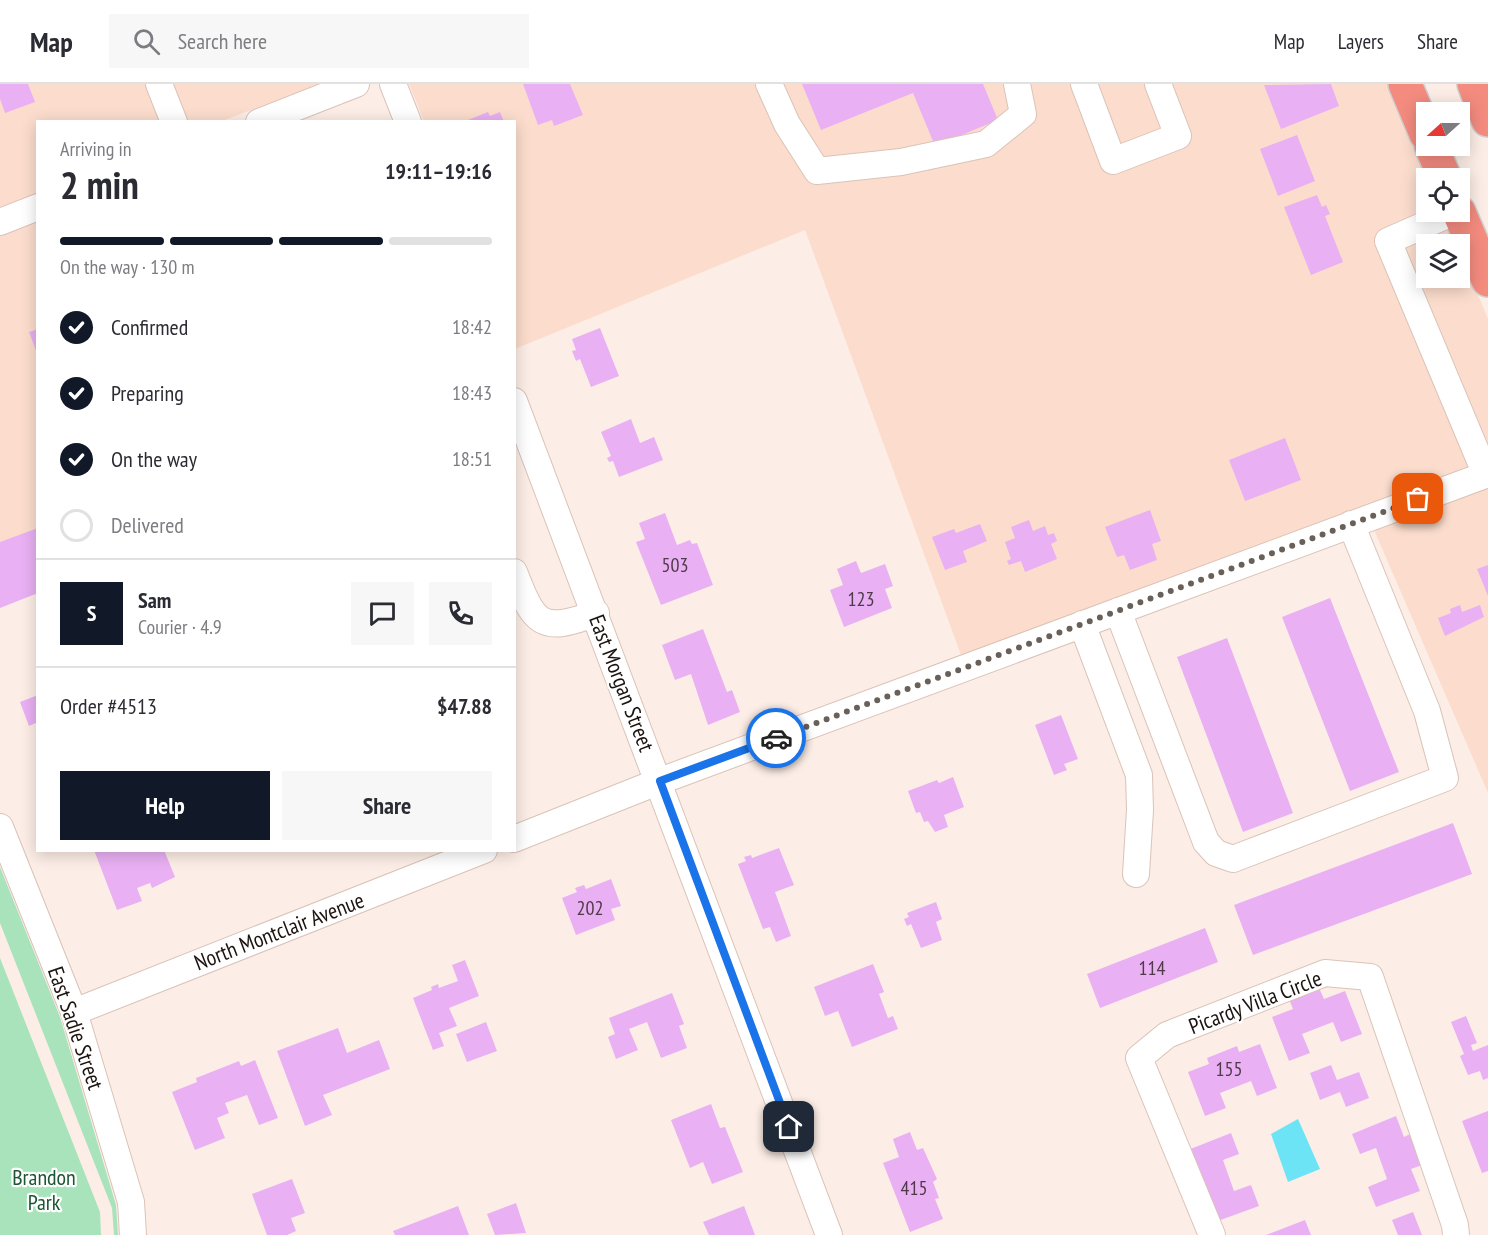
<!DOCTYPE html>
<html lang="en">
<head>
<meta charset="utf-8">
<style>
	:root { --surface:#fff; --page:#f7f7f7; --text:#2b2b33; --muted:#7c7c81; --line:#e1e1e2; --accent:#111827 }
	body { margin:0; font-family:"PT Sans Narrow",sans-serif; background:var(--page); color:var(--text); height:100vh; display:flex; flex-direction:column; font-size:22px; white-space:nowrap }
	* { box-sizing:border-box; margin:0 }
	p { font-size:20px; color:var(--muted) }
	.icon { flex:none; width:33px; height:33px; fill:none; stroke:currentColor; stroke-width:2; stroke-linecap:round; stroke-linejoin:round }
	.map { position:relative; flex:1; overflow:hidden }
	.side { position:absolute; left:36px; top:36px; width:480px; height:732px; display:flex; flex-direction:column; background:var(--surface); border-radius:0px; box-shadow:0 3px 15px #0003 }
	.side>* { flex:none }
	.needle { width:39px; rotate:249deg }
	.controls { position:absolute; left:1416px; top:18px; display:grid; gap:12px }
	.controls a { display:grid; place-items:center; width:54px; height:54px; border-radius:0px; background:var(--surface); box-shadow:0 3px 15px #0003; font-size:30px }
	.pin { position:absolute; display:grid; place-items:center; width:51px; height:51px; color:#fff; margin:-26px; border-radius:12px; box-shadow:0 3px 9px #0006 }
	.courier { position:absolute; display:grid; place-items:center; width:60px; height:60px; margin:-30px; border:4px solid #1a73e8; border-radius:50%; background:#fff; color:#222; box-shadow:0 2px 8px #0007 }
	.summary em { font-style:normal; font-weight:800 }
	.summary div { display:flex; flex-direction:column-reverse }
	.summary { display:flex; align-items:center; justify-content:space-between; height:102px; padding:0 24px }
	h1 { font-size:39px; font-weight:800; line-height:45px }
	.bar { display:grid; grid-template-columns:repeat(4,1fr); gap:9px 6px; align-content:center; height:72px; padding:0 24px }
	.bar i { height:8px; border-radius:4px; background:var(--line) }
	.bar .selected { background:var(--accent) }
	.bar p { grid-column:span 4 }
	.line { display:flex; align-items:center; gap:15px; padding:0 24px; border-top:2px solid var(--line) }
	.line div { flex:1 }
	.round { display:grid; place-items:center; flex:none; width:63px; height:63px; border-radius:0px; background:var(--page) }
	ol { padding:0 24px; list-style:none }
	li { display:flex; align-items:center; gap:18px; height:66px }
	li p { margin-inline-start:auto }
	li .icon { padding:6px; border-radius:50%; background:var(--accent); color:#fff; stroke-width:4 }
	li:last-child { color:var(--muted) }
	li i { width:33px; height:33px; border:3px solid var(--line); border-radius:50% }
	.cta { display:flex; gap:12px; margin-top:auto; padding:12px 24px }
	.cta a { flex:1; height:69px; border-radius:0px; background:var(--accent); color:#fff; font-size:24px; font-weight:800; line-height:69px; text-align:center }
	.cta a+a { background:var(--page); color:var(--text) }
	header { display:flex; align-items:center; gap:36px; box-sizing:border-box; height:84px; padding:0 30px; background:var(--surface); border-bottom:2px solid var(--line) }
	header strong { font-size:28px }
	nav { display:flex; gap:33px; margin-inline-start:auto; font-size:21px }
	.search { width:420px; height:54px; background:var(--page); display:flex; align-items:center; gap:15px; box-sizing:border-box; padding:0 21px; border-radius:0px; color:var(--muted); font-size:22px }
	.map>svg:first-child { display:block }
	.built { fill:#fcddcd }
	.green { fill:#a9e3bb }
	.water { fill:#6ce4f6 }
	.building { fill:#e9b0f3 }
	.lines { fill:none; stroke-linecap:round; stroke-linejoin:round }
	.minor-casing { stroke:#dac3b7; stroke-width:28 }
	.highway-casing { stroke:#d1d0cf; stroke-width:36 }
	.minor { stroke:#fff; stroke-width:26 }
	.highway { stroke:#f48b7f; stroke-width:33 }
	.done { stroke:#6a605a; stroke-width:6; stroke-dasharray:0 10.8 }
	.route { stroke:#1a73e8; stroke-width:8 }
	.labels { text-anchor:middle; stroke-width:4.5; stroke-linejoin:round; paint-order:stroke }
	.number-label { font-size:20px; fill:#4e3a48 }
	.street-label { font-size:22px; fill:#1b130f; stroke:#fefefe }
	.park-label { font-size:22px; fill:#1b5533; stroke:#fefefe }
</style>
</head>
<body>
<header>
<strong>Map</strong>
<div class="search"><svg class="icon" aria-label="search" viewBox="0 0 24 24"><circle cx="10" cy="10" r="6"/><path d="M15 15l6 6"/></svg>Search here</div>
<nav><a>Map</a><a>Layers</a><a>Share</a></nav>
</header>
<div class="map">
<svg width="1488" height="1151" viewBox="0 0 1488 1151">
	<rect width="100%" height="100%" fill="#fceee6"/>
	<!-- built -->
	<path class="built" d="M0,0h320l-98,37 -184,1 -1,71 -37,14z
		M409,0h980l40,94h-3v34h17l14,32h-31v34h34v-27l28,68v141l-527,195 -156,-425 -290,119 -1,-227 -90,-1z
		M37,137v323l-37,15v-323z
		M1488,404v305l-114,-263z"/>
	<!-- green -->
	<path class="green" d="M0,783l60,150 56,188 2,30h-4l-2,-27 -112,-285z
		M0,874l100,254 1,23h-101z"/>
	<!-- water -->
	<path class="water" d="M1298,1035l22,50 -32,13 -17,-48z"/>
	<!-- building -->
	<path class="building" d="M0,0h28l7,18 -30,11 -5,-14z
		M523,0h47l13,31 -29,11 -2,-6 -14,5z
		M802,0h181l15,36 -63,26 -22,-53 -92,37z
		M1331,0l8,22 -58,23 -17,-44z
		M488,28l2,4 10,-4 4,10h-41z
		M1297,51l18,46 -37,15 -18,-47z
		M1317,111l5,12 4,-2 4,9 -5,2 18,46 -32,13 -27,-68z
		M600,244l19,48 -28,11 -11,-28 -4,2 -4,-10 4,-1 -4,-11z
		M38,245v24h-1l-8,-21z
		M631,335l9,24 14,-6 9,23 -44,17 -6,-16 -4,1 -2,-4 4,-2 -10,-24z
		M1285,354l16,42 -56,21 -16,-41z
		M1150,426l11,31 -9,3 5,16 -27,10 -6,-15 -7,2 -12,-30z
		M665,429l12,32 13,-5 2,4 5,-1 16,42 -52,20 -25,-63 9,-3 -6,-16z
		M1029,436l4,11 12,-5 3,9 6,-2 3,8 -6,3 6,15 -32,13 -4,-11 -12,4 -2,-4 4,-2 -6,-17 10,-4 -4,-11z
		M980,440l7,17 -24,10 4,11 -22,8 -13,-33 22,-8 2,4z
		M38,444v65l-38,15v-66z
		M856,477l5,12 24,-9 8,22 -8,3 7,19 -48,19 -14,-37 13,-5 -6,-16z
		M1488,481v31l-11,-27z
		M1330,514l69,174 -49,19 -68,-174z
		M1460,521l2,7 18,-7 4,12 -39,19 -7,-18 13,-5 -1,-4z
		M703,545l24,63 5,-2 8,22 -32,13 -17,-51 -16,6 -13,-35z
		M1227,554l66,175 -50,19 -66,-175z
		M38,611v27l-9,4 -9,-24z
		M1061,631l17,44 -14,5 3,6 -13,5 -19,-50z
		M953,693l11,30 -20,8 4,12 -13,5 -7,-11 -4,1 -4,-10 -4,1 -8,-22 29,-11 2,3z
		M1453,739l19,51 -219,81 -19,-50z
		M779,764l15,37 -19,7 16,44 -15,6 -6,-15 -7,2 -25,-65 8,-3 -2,-4 7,-2 1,3z
		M94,766h70l11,27 -23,11 -2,-5 -13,5 5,13 -25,9z
		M611,795l10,27 -10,3 4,11 -39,15 -14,-37 15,-6 -2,-4 9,-3 2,4z
		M936,818l6,17 -6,3 6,18 -21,8 -10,-24 -4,2 -3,-7 5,-2 -2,-4z
		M1205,844l13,34 -118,46 -13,-34z
		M465,876l14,36 -30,12 8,18 -18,7 5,13 -11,4 -20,-52 19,-8 -1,-3 7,-3 1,4 19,-7 -6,-16z
		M873,880l11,28 -5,2 9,24 5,-2 5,13 -46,18 -14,-36 -13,5 -11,-29z
		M1319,904l5,11 21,-8 17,43 -21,8 -8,-20 -31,12 8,19 -21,8 -17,-44 21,-8 -4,-10z
		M672,909l12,31 -5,2 8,22 -26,10 -14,-36 -18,7 9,21 -22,9 -8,-22 7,-3 -6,-16z
		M1466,932l11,27 -6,2 2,6 15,-6v33l-5,2 -3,-9 -12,4 -8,-19 4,-2 -13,-32z
		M486,938l11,29 -30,11 -11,-28z
		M338,944l9,25 32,-13 11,29 -67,26 9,20 -27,11 -28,-75z
		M1260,960l17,44 -20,8 -6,-15 -31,12 6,15 -21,8 -17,-44 21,-8 -2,-6 30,-12 2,6z
		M255,976l23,58 -19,7 -12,-30 -22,8 4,10 -12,5 8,20 -30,12 -23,-58 25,-10 -1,-4 28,-11 15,-6 2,5z
		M1331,981l6,15 22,-8 10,26 -23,9 -6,-15 -20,8 -10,-27z
		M711,1020l9,24 5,-1 18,45 -31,12 -9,-22 -13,6 -19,-48z
		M1488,1027v60l-6,2 -20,-52z
		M1396,1032l8,21 6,-3 12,31 -11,4 9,22 -44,16 -8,-20 19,-8 -11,-31 -16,6 -8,-20z
		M910,1048l7,18 6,-2 14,31 -4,3 6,16 -4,1 8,20 -33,13 -27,-69 16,-6 -6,-18z
		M1231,1049l8,21 -16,6 11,31 17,-6 8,21 -44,16 -27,-72z
		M292,1095l13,34 -14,5 5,13 -9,4h-20l-15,-41z
		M516,1119l10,30 -31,2 -8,-21z
		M458,1122l11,29h-74l-2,-4z
		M744,1122l11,29h-46l-6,-13z
		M1413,1128l9,23h-24l-6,-15z
		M1305,1136l6,15h-45z"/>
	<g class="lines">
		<!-- minor casing -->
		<g class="minor-casing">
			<path id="minor" d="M159,0l15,38
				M393,0l15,38
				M769,0l18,40 30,47 84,-9 85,-18 37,-30 -6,-30
				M1084,0l29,77 65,-25 -20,-52
				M259,38l97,-38
				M1454,128l-66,29 98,234
				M0,138l38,-15
				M514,317l315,834
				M514,488c20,51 26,63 82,41
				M1118,527l88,231 10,11 17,6 212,-81 -18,-67 -76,-187
				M1082,540l57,151 1,35 -4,64
				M0,743l74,185 57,190 2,33
				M514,755l146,-58 828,-307
				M74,928l410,-162
				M1212,1151l-73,-177 28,-23 158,-62 45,4 85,248 1,10"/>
		</g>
		<!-- highway casing -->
		<g class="highway-casing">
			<path id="highway" d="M1405,0l21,50
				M1474,0l14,36
				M1431,62l14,32
				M1459,128l29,68"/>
		</g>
		<!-- minor -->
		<use href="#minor" class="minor"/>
		<!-- highway -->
		<use href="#highway" class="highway"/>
	</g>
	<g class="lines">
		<!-- done -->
		<path class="done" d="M776,654l642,-239"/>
		<!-- route -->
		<path class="route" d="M776,654l-116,43 129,346"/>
	</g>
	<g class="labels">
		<!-- number labels -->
		<g class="number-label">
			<text x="675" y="488">503</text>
			<text x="861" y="522">123</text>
			<text x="590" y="831">202</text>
			<text x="1152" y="891">114</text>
			<text x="1229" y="992">155</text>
			<text x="914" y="1111">415</text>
		</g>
		<!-- street labels -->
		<g class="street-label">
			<text transform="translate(622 599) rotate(69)" y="8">East Morgan Street</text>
			<text transform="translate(279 847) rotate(-21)" y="8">North Montclair Avenue</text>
			<text transform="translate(1255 918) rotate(-21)" y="8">Picardy Villa Circle</text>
			<text transform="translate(76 944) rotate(71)" y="8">East Sadie Street</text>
		</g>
		<!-- park labels -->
		<g class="park-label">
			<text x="44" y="1101">Brandon<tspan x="44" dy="25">Park</tspan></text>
		</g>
	</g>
</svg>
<div class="controls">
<a><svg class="needle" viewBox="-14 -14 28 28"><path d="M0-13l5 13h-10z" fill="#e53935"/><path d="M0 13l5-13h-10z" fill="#7c7c81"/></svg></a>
<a><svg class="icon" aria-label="locate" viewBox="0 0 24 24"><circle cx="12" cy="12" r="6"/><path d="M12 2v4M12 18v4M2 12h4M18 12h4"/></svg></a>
<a><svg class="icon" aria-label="layers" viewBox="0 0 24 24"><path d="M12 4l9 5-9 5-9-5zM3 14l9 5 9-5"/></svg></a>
</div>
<div class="pin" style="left:1418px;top:415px;background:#ea580c"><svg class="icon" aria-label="bag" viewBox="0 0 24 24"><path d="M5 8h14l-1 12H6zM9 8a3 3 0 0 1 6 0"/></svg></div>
<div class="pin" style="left:789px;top:1043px;background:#1f2937"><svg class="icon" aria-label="home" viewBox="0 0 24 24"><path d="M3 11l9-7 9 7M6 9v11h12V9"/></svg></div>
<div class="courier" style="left:776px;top:654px"><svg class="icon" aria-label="car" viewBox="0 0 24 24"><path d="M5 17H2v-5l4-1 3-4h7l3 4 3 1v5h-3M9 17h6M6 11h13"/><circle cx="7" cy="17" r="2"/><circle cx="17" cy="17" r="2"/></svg></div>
<section class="side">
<div class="summary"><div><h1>2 min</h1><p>Arriving in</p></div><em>19:11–19:16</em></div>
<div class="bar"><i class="selected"></i><i class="selected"></i><i class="selected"></i><i></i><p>On the way · 130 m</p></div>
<ol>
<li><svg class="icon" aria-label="check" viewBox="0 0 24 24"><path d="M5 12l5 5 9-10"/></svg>Confirmed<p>18:42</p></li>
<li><svg class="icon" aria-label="check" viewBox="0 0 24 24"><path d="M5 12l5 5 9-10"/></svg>Preparing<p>18:43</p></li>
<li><svg class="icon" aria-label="check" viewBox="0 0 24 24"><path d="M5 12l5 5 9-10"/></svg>On the way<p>18:51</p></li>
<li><i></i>Delivered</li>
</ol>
<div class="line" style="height:108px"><b class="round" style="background:var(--accent);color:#fff">S</b><div><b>Sam</b><p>Courier · 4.9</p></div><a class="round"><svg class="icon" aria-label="chat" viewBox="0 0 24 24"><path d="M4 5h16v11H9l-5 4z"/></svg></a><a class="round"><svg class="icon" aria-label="phone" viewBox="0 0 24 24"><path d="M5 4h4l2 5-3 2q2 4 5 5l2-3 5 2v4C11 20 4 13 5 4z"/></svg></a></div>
<div class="line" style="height:78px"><div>Order #4513</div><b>$47.88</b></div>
<div class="cta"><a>Help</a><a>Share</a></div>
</section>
</div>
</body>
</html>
